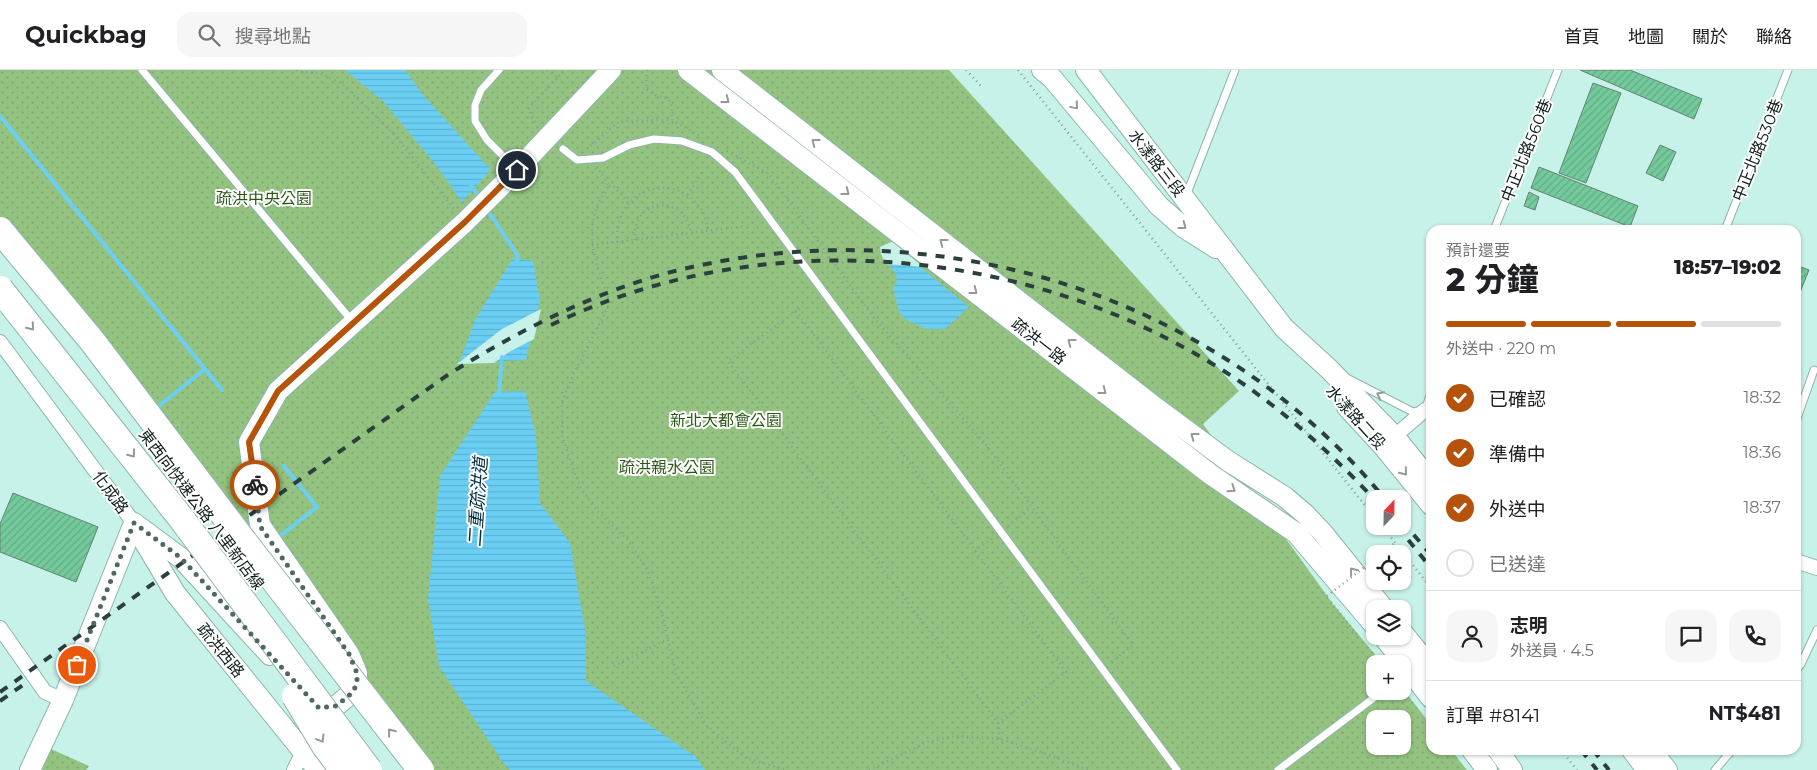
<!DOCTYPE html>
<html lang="zh-TW">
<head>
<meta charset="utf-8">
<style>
	:root { --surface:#fff; --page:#f6f6f6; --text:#202124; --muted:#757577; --line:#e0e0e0; --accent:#b45309 }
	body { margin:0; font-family:Montserrat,"Noto Sans TC",sans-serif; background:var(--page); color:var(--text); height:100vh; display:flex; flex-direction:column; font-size:19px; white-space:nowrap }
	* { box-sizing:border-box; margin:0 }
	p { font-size:16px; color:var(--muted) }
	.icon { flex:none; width:28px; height:28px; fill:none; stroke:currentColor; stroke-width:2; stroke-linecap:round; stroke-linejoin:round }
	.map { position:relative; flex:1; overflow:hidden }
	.side { position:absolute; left:1426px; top:155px; width:375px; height:530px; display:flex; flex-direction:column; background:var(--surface); border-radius:15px; box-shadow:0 1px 4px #0004 }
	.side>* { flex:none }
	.needle { width:32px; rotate:22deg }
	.tools { position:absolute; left:1366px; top:420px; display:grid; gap:10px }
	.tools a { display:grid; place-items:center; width:45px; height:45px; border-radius:10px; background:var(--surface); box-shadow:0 1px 4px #0004; font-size:25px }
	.pin { position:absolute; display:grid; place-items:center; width:42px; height:42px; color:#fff; margin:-21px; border:2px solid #fff; border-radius:50%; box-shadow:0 1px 5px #0007 }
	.courier { position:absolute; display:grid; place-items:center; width:50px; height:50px; margin:-25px; border:4px solid #b45309; border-radius:50%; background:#fff; color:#222; box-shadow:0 1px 6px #0007 }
	.head em { font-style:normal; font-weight:800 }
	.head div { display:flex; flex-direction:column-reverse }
	.head { display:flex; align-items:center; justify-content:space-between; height:85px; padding:0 20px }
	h1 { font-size:32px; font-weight:800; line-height:38px }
	.bar { display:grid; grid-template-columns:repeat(4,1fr); gap:8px 5px; align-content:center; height:60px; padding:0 20px }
	.bar i { height:6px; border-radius:4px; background:var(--line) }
	.bar .active { background:var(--accent) }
	.bar p { grid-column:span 4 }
	.line { display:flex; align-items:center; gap:12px; padding:0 20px; border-top:1px solid var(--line) }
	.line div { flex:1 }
	.round { display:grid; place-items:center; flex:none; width:52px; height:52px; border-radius:15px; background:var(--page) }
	ol { padding:0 20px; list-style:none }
	li { display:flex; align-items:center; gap:15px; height:55px }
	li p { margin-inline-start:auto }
	li .icon { padding:5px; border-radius:50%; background:var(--accent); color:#fff; stroke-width:4 }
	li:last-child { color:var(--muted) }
	li i { width:28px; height:28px; border:2px solid var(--line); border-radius:50% }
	header { display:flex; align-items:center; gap:30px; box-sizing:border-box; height:70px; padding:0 25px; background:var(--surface); border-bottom:1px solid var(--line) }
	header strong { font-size:24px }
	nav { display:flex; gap:28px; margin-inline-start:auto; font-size:18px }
	.search { width:350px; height:45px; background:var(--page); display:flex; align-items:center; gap:12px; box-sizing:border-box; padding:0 18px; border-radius:15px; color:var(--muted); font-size:19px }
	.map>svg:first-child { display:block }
	.park { fill:url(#park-dots); fill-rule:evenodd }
	.water { fill:url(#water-rules) }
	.pier { fill:#c7f2e9 }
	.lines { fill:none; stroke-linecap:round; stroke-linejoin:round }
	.stream { stroke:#6bcff4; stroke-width:4 }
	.building { fill:url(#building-hatch); stroke:#638371 }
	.lane-casing { stroke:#8db5ad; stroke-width:9 }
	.street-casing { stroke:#8db5ad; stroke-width:16 }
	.secondary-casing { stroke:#8db5ad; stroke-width:22 }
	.path { stroke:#7f9f99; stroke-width:2.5; stroke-dasharray:1 4; stroke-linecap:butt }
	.lane { stroke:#fff; stroke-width:7 }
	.street { stroke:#fff; stroke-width:14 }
	.secondary { stroke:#fff; stroke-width:20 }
	.rail { stroke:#2b3f3c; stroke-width:4; stroke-dasharray:9 9; stroke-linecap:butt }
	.highway-bridge-casing { stroke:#8db5ad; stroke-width:28; stroke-linecap:butt }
	.path-bridge { stroke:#7f9f99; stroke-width:2.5; stroke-dasharray:1 4; stroke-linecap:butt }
	.highway-bridge { stroke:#fff; stroke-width:26 }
	.oneway { stroke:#939a98 }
	.done { stroke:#4f6863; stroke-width:5; stroke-dasharray:0 9 }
	.route { stroke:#b45309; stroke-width:6 }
	.labels { text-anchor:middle; stroke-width:4; stroke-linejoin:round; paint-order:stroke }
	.street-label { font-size:16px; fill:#0e1e1b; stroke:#fff }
	.park-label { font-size:16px; fill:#2b5915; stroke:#fff }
	.water-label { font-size:18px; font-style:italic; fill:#002f3e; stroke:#fff }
</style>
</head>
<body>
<header>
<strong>Quickbag</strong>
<div class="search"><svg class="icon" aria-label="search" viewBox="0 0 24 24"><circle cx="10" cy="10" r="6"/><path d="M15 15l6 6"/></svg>搜尋地點</div>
<nav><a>首頁</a><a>地圖</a><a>關於</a><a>聯絡</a></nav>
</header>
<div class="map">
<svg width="1817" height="700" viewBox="0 0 1817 700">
	<defs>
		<pattern id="park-dots" width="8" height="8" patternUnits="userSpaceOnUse" patternTransform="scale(1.25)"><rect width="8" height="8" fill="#94c381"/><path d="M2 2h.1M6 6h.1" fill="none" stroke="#7ea76f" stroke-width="1.8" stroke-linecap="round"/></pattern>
		<pattern id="water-rules" width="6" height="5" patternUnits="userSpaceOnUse" patternTransform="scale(1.25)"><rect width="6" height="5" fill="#6bcff4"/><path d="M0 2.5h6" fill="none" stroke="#5cb1d1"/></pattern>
		<pattern id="building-hatch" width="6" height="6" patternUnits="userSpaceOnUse" patternTransform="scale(1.25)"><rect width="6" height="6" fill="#74ca9c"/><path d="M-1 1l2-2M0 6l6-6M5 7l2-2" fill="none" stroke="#63ad86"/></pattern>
	</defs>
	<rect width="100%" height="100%" fill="#c7f2e9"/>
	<!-- park -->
	<path class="park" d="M0,0h949l290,321 -36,33 130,180 50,60h-8v27h27l1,-2 28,36v25h20l16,20h-1049l-418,-534zM1375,649h27v27h-27z
		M51,679l38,17 -3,4h-44z"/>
	<!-- water -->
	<path class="water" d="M345,0h60l18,25 68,75 -29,32 -26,-37 -53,-64z
		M892,174l77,63 -24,22h-19l-21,-10 -6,-7 -6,-24 4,-6 -1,-7 -13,-21z
		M513,188l20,3 7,40 -14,59 -67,3 16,-43z
		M525,321l11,45 4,67 30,40 15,87 1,51 110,76 9,13h-195l-7,-8 -64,-96 -11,-67 12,-123 55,-84z"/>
	<!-- pier -->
	<path class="pier" d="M891,172h2l30,25 -37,-3 -5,-10 -1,-7z
		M541,239l-7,30 -25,13 -15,11 -37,1 45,-35z"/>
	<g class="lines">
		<!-- stream -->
		<path class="stream" d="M0,46l222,274
			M471,115l6,9
			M490,144l28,42 -1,5
			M499,325l3,-38
			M160,335l45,-36
			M280,466l37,-29 -33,-41"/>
	</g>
	<!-- building -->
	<path class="building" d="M1580,0h50l72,29 -8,20z
		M1593,13l28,10 -35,90 -27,-10z
		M1660,75l16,7 -13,29 -17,-8z
		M1539,97l99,39 -8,21 -99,-39z
		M1529,122l10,5 -4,13 -11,-4z
		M1796,195l13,5 -13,32z
		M13,423l85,34 -22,55 -76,-30v-28z"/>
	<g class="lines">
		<!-- lane casing -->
		<g class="lane-casing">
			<path id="lane" d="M142,0l210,251
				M499,0l-18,20 -6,15v16l12,19 28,28
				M563,79l14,11 26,-2 26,-13 25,-6 28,2 30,11 23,20 442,598
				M1186,126l49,-126
				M1494,160l64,-160
				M1725,160l63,-160
				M1349,309l64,33 12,-2 6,-17
				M1796,351l18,-51
				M1796,600l5,-6 16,-34
				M1278,700l105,-79
				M1715,700l17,-20"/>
		</g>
		<!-- street casing -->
		<g class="street-casing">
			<path id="street" d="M0,272l134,181
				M1389,371l36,-31 6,3
				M1796,491l21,7
				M0,558l45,64 18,8
				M294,700l9,-18"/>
		</g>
		<!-- secondary casing -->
		<g class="secondary-casing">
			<path id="secondary" d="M688,0l522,404 86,59 79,93
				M722,0l429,334 77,57 57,36 20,17 17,18 62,77
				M1042,0l10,8 107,128 24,21 33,21
				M1086,0l198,258 45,41 65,67 37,46
				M1347,337l36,39 48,59
				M134,453l47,35 89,97
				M138,461l37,62 143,177
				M1402,562l29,36
				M1383,566l48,62
				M314,632l5,6 17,-2 17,-14 4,-9v-10l-8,-19 -89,-129 -11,-83 29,-51 187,-169 52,-52 94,-100
				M1472,680l15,20
				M1498,680l14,20
				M1632,680l15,20
				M1651,680l16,20
				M30,700l33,-70 71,-177"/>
		</g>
		<!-- path -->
		<path class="path" d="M297,0l2,2 20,1 22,10 52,50 62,77
			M547,0l10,8
			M647,0l-1,19c18,16 26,-3 26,31
			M966,0l17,18
			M1018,0l357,448
			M535,52l-7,-13 37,-39
			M587,79l33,-28 52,-1 28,16
			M727,81l42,23 105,144 110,124 149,203 -24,19
			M595,99l4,1 10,16c-30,40 -14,75 1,117l-36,70 -12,29v35l18,50 19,26 29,27 20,31 15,47 13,56 31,52 39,32 40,12
			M609,116h4l16,17
			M688,125l14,-23
			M635,170c-4,-42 50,-48 56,-7
			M617,172c0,-8 0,-16 3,-23 11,-34 56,-42 78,-14 6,7 9,16 10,25
			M592,175l154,-19
			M796,241l270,361 -68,51 -270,-362 68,-50 7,-5
			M1008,456l23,-18
			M1382,456l49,62
			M975,481l19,-14
			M1381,484l14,-11
			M1331,532l27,34
			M614,596l54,-27
			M998,653l2,16
			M1561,680l16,20
			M869,700l58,-28 29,-6 44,3 46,15 42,16"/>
		<!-- lane -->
		<use href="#lane" class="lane"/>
		<!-- street -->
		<use href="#street" class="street"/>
		<!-- secondary -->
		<use href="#secondary" class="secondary"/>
		<!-- rail -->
		<path class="rail" d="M551,255c198,-96 443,-82 634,23 72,39 134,92 190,152
			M1402,451l29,34
			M1397,456l34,42
			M0,622l449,-318c71,-44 145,-82 226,-103 257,-64 540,21 710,228
			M0,631l23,-16
			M1581,680l16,20
			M1593,680l16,20"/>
		<!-- highway-bridge casing -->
		<g class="highway-bridge-casing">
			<path id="highway-bridge" d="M0,160l93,112 149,197 179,231
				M0,219l181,229 188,252
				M295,626l30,50 18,24"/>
		</g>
		<!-- path-bridge -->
		<path class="path-bridge" d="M1327,526l48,-37"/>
		<!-- highway-bridge -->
		<use href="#highway-bridge" class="highway-bridge"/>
	</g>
	<!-- one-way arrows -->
	<defs><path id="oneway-chevron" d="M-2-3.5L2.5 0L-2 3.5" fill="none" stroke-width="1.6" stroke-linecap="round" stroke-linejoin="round" transform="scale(1.25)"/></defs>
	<g class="oneway">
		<use href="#oneway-chevron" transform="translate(726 30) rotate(38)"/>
		<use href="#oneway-chevron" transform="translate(1075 36) rotate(50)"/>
		<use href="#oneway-chevron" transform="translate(815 72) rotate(-142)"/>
		<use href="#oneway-chevron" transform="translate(846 122) rotate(38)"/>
		<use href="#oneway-chevron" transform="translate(1183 156) rotate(37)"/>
		<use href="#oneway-chevron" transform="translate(943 172) rotate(-142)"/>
		<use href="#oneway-chevron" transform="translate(974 221) rotate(38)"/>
		<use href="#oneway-chevron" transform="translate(31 257) rotate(51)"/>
		<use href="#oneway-chevron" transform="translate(1071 272) rotate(-142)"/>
		<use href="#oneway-chevron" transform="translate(1103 321) rotate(38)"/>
		<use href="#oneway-chevron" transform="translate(1380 325) rotate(-153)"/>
		<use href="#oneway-chevron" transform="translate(1194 366) rotate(-143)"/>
		<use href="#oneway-chevron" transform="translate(132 384) rotate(52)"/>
		<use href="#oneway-chevron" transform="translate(1404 402) rotate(51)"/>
		<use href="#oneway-chevron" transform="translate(1232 419) rotate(34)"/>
		<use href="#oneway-chevron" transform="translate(1353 501) rotate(-129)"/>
		<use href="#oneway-chevron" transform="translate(391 662) rotate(-128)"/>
		<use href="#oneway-chevron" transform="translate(321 669) rotate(59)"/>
	</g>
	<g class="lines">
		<!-- done -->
		<path class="done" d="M77,595l57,-142 47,35 138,150 17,-2 17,-14 4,-9v-10l-8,-19 -89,-128 -5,-41"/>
		<!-- route -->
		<path class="route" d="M255,415l-6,-43 29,-51 187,-169 52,-52"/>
	</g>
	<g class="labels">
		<!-- street labels -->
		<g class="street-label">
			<text transform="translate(1526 80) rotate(-68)" y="6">中正北路560巷</text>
			<text transform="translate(1757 80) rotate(-68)" y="6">中正北路530巷</text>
			<text transform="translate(1157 93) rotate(52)" y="6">水漾路三段</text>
			<text transform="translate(1039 271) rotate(38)" y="6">疏洪一路</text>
			<text transform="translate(1356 347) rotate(48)" y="6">水漾路二段</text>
			<text transform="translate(111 422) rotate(54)" y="6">化成路</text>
			<text transform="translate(202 439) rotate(53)" y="6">東西向快速公路 八里新店線</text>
			<text transform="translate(221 580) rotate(51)" y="6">疏洪西路</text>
		</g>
		<!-- park labels -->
		<g class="park-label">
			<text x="264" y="134">疏洪中央公園</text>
			<text x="726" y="356">新北大都會公園</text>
			<text x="667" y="403">疏洪親水公園</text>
		</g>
		<!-- water labels -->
		<g class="water-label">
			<text transform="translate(478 432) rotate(-86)" y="6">二重疏洪道</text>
		</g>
	</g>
</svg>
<div class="tools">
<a><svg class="needle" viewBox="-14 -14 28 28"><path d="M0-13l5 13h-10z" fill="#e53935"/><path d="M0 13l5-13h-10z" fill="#757577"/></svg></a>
<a><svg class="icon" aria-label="locate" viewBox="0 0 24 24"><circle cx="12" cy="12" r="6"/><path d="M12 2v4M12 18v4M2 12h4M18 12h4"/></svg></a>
<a><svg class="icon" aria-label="layers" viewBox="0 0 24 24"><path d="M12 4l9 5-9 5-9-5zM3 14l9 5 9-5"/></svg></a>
<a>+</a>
<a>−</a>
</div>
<div class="pin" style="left:77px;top:595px;background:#ea580c"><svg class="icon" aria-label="bag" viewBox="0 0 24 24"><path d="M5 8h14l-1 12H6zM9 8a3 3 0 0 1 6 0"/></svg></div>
<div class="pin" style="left:517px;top:100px;background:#1f2937"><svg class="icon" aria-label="home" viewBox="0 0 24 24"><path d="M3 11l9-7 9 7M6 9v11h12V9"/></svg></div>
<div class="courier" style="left:255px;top:415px"><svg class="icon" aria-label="bike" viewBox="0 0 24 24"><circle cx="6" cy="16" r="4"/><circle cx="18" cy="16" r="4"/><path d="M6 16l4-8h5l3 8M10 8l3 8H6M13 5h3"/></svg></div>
<section class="side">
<div class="head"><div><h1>2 分鐘</h1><p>預計還要</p></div><em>18:57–19:02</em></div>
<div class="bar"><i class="active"></i><i class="active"></i><i class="active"></i><i></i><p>外送中 · 220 m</p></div>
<ol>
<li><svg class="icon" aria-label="check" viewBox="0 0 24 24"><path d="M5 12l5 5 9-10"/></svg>已確認<p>18:32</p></li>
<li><svg class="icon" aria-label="check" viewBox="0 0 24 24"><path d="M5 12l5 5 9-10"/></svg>準備中<p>18:36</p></li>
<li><svg class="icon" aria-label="check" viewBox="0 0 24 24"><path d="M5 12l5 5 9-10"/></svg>外送中<p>18:37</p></li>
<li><i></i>已送達</li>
</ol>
<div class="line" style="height:90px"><a class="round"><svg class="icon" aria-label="person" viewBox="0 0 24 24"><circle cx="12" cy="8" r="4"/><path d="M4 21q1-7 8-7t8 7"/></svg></a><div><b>志明</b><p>外送員 · 4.5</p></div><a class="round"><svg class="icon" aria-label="chat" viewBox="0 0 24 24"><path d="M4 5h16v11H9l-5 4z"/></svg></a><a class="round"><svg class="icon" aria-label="phone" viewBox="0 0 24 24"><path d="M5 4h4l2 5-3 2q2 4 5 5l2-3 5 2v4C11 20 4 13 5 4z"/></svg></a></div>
<div class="line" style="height:65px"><div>訂單 #8141</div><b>NT$481</b></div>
</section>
</div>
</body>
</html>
